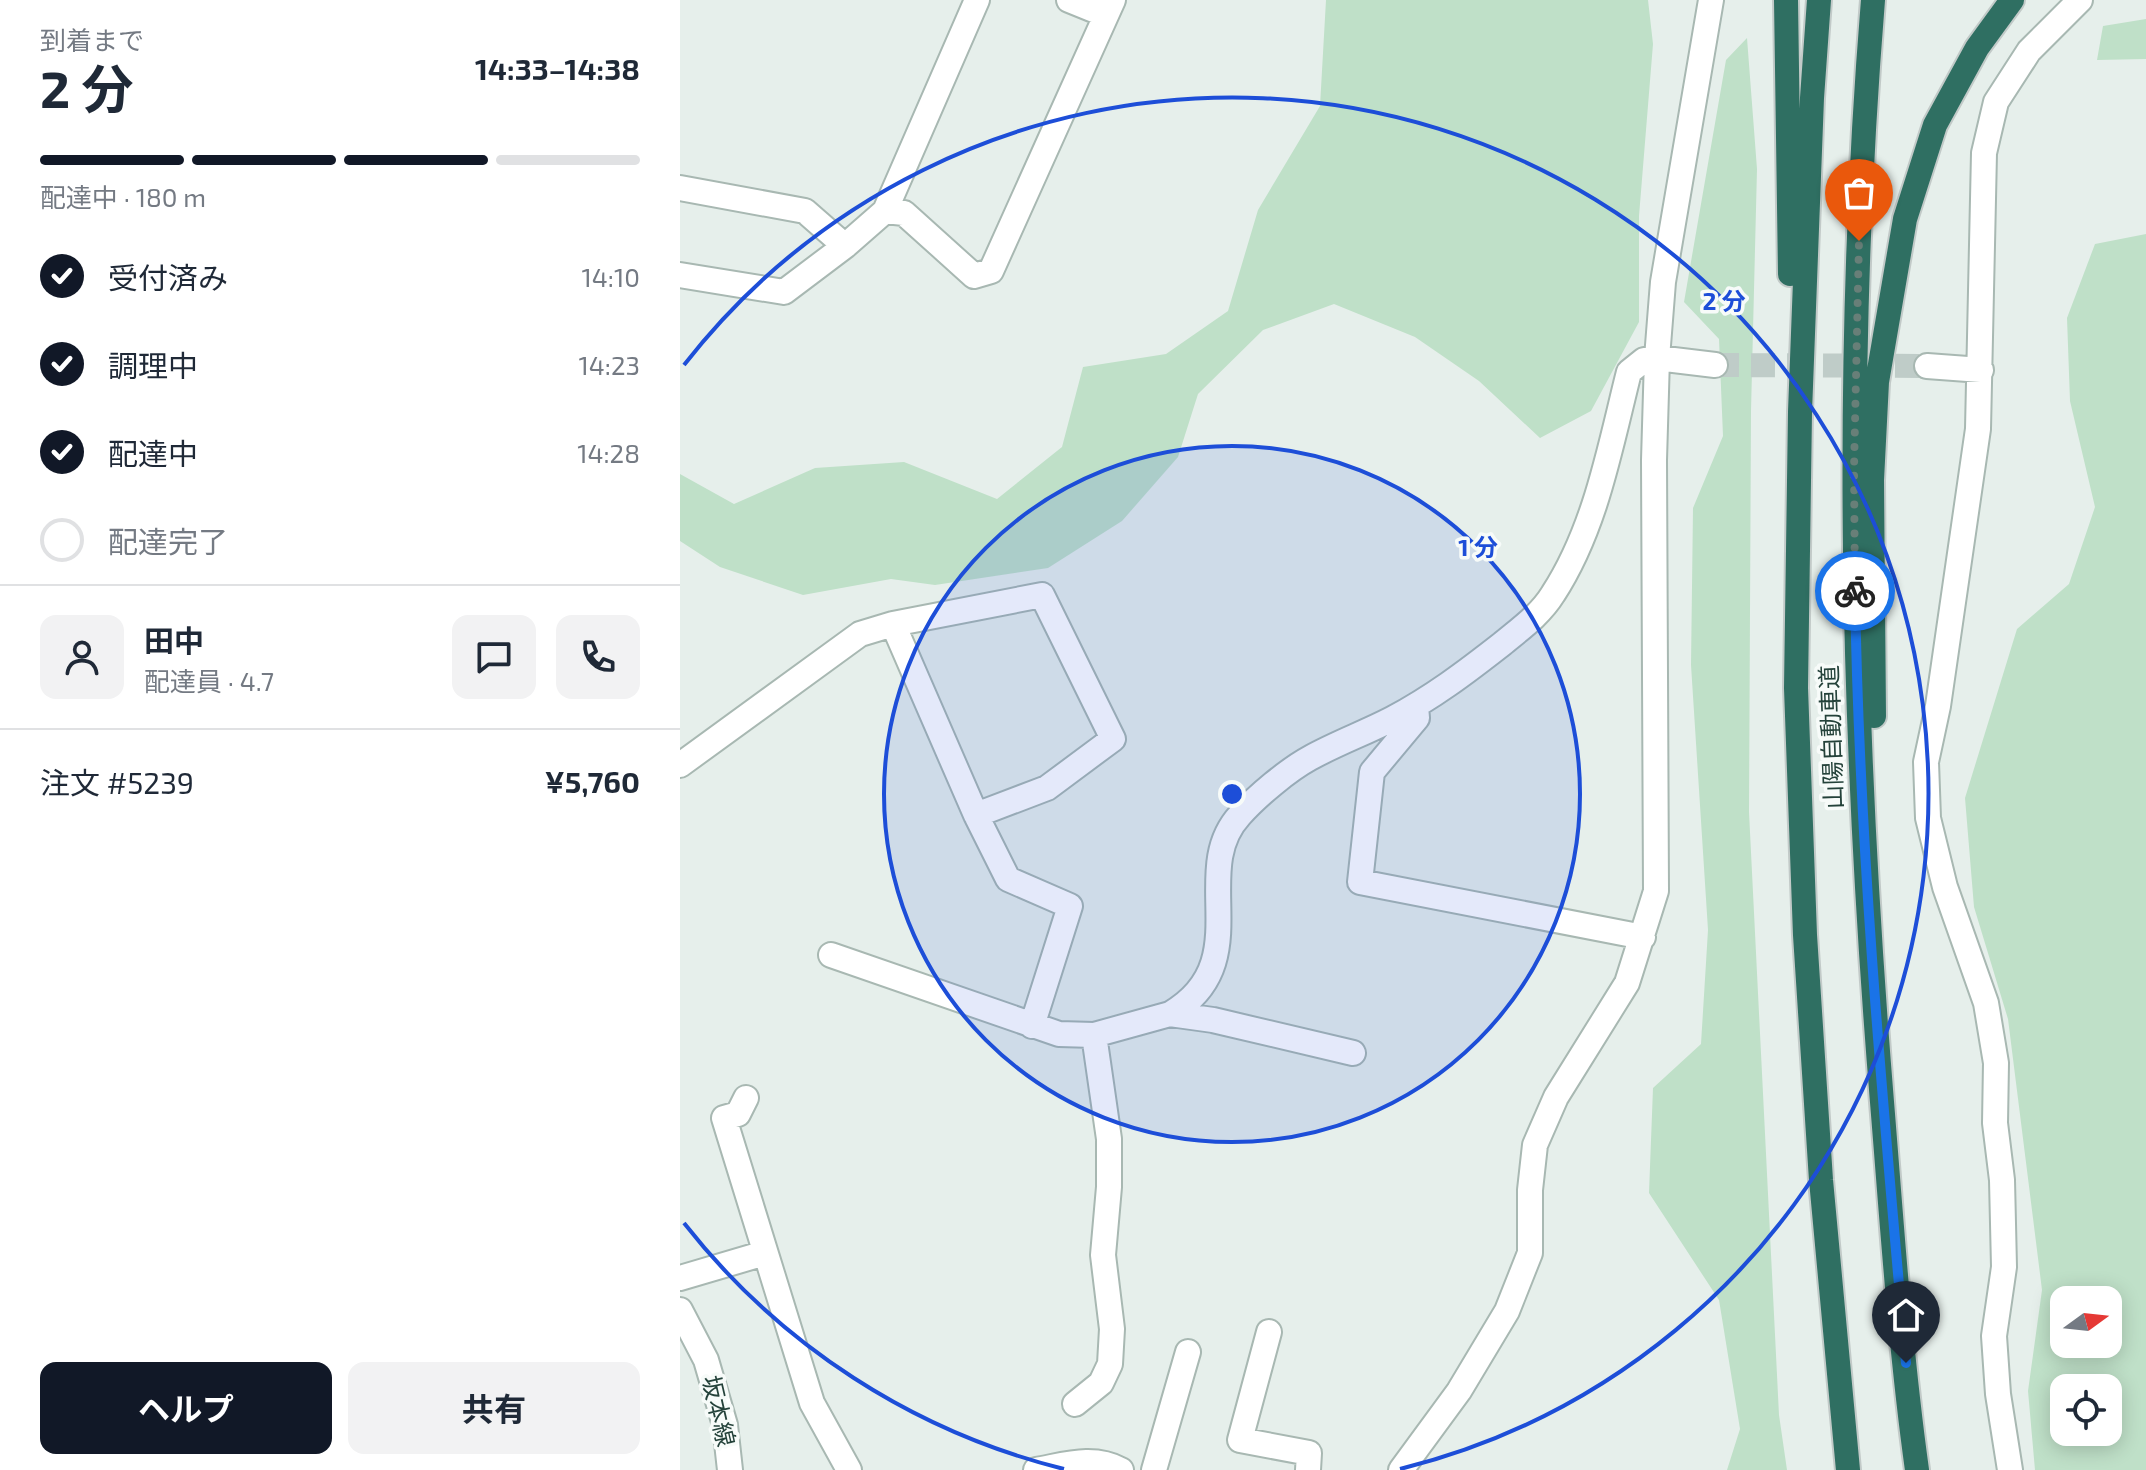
<!DOCTYPE html>
<html lang="ja">
<head>
<meta charset="utf-8">
<style>
	:root { --surface:#fff; --page:#f2f2f3; --text:#1f2937; --muted:#747a83; --line:#e0e1e3; --accent:#111827 }
	body { margin:0; font-family:"Exo 2","Noto Sans JP",sans-serif; background:var(--page); color:var(--text); height:100vh; display:flex; flex-direction:column; font-size:30px; white-space:nowrap }
	* { box-sizing:border-box; margin:0 }
	p { font-size:26px; color:var(--muted) }
	.icon { flex:none; width:44px; height:44px; fill:none; stroke:currentColor; stroke-width:2; stroke-linecap:round; stroke-linejoin:round }
	.map { position:relative; flex:1; overflow:hidden }
	.sheet { display:flex; flex-direction:column; background:var(--surface); width:680px }
	.sheet>* { flex:none }
	.needle { width:52px; rotate:75deg }
	.controls { position:absolute; left:1370px; top:1286px; display:grid; gap:16px }
	.controls a { display:grid; place-items:center; width:72px; height:72px; border-radius:16px; background:var(--surface); box-shadow:0 4px 20px #0003; font-size:40px }
	.pin { position:absolute; display:grid; place-items:center; width:68px; height:68px; color:#fff; margin:-82px -34px; border-radius:50% 50% 50% 0; rotate:-45deg; box-shadow:0 0 8px #0007 }
	.pin .icon { rotate:45deg }
	.courier { position:absolute; display:grid; place-items:center; width:80px; height:80px; margin:-40px; border:6px solid #1a73e8; border-radius:50%; background:#fff; color:#222; box-shadow:0 2px 10px #0007 }
	.headline em { font-style:normal; font-weight:700 }
	.headline div { display:flex; flex-direction:column-reverse }
	.headline { display:flex; align-items:center; justify-content:space-between; height:136px; padding:0 40px }
	h1 { font-size:52px; font-weight:700; line-height:60px }
	.bar { display:grid; grid-template-columns:repeat(4,1fr); gap:12px 8px; align-content:center; height:96px; padding:0 40px }
	.bar i { height:10px; border-radius:6px; background:var(--line) }
	.bar .on { background:var(--accent) }
	.bar p { grid-column:span 4 }
	.line { display:flex; align-items:center; gap:20px; padding:0 40px; border-top:2px solid var(--line) }
	.line div { flex:1 }
	.round { display:grid; place-items:center; flex:none; width:84px; height:84px; border-radius:16px; background:var(--page) }
	ol { padding:0 40px; list-style:none }
	li { display:flex; align-items:center; gap:24px; height:88px }
	li p { margin-inline-start:auto }
	li .icon { padding:8px; border-radius:50%; background:var(--accent); color:#fff; stroke-width:4 }
	li:last-child { color:var(--muted) }
	li i { width:44px; height:44px; border:4px solid var(--line); border-radius:50% }
	.button { display:flex; gap:16px; margin-top:auto; padding:16px 40px }
	.button a { flex:1; height:92px; border-radius:16px; background:var(--accent); color:#fff; font-size:32px; font-weight:700; line-height:92px; text-align:center }
	.button a+a { background:var(--page); color:var(--text) }
	main { display:flex; flex:1; min-height:0 }
	.map>svg:first-child { display:block }
	.green { fill:#bfe0c8; fill-rule:evenodd }
	.lines { fill:none; stroke-linecap:round; stroke-linejoin:round }
	.minor-tunnel { stroke:#bfccc8; stroke-width:24; stroke-dasharray:24 12; stroke-linecap:butt }
	.minor-casing { stroke:#a8b8b2; stroke-width:28 }
	.highway-casing { stroke:#c2cac8; stroke-width:28 }
	.minor { stroke:#fff; stroke-width:24 }
	.highway { stroke:#2f6f62; stroke-width:24 }
	.done { stroke:#687f78; stroke-width:8; stroke-dasharray:0 14.4 }
	.route { stroke:#1a73e8; stroke-width:10 }
	.ring { fill:none; stroke:#1d4ed8; stroke-width:4 }
	.labels { text-anchor:middle; stroke-width:7; stroke-linejoin:round; paint-order:stroke }
	.street-label { font-size:24px; fill:#24423a; stroke:#f7fbf9 }
	.centre { fill:#1d4ed8; stroke:#f7fbf9; stroke-width:4 }
	.ring-label { font-size:24px; text-anchor:middle; font-weight:bold; fill:#1d4ed8; stroke:#f7fbf9; stroke-width:7; stroke-linejoin:round; paint-order:stroke }
</style>
</head>
<body>
<main>
<section class="sheet">
<div class="headline"><div><h1>2 分</h1><p>到着まで</p></div><em>14:33–14:38</em></div>
<div class="bar"><i class="on"></i><i class="on"></i><i class="on"></i><i></i><p>配達中 · 180 m</p></div>
<ol>
<li><svg class="icon" aria-label="check" viewBox="0 0 24 24"><path d="M5 12l5 5 9-10"/></svg>受付済み<p>14:10</p></li>
<li><svg class="icon" aria-label="check" viewBox="0 0 24 24"><path d="M5 12l5 5 9-10"/></svg>調理中<p>14:23</p></li>
<li><svg class="icon" aria-label="check" viewBox="0 0 24 24"><path d="M5 12l5 5 9-10"/></svg>配達中<p>14:28</p></li>
<li><i></i>配達完了</li>
</ol>
<div class="line" style="height:144px"><a class="round"><svg class="icon" aria-label="person" viewBox="0 0 24 24"><circle cx="12" cy="8" r="4"/><path d="M4 21q1-7 8-7t8 7"/></svg></a><div><b>田中</b><p>配達員 · 4.7</p></div><a class="round"><svg class="icon" aria-label="chat" viewBox="0 0 24 24"><path d="M4 5h16v11H9l-5 4z"/></svg></a><a class="round"><svg class="icon" aria-label="phone" viewBox="0 0 24 24"><path d="M5 4h4l2 5-3 2q2 4 5 5l2-3 5 2v4C11 20 4 13 5 4z"/></svg></a></div>
<div class="line" style="height:104px"><div>注文 #5239</div><b>¥5,760</b></div>
<div class="button"><a>ヘルプ</a><a>共有</a></div>
</section>
<div class="map">
<svg width="1466" height="1470" viewBox="0 0 1466 1470">
	<rect width="100%" height="100%" fill="#e6efeb"/>
	<!-- green -->
	<path class="green" d="M646,0h322l5,44 -14,172v106l-48,89 -51,27 -61,-57 -64,-44 -81,-33 -71,26 -65,64 -20,63 -56,64 -74,47 -113,17 -44,-6 -88,16 -83,-28 -40,-26v-67l54,30 81,-36 89,-6 93,37 65,-52 21,-80 83,-13 62,-43 30,-101 62,-104z
		M1466,19v40l-49,1 6,-34z
		M1067,38l10,131 -6,242 -2,401 30,603 8,55h-60l13,-41 -21,-129 -70,-107 4,-105 48,-44 7,-114 -17,-265 2,-157 30,-72 -4,-97 -35,-37 42,-242z
		M1466,234v1236h-111l-7,-79 14,-101 -34,-271 -34,-112 -9,-109 52,-169 52,-45 26,-77 -25,-106 -3,-83 28,-74zM1428,1300v44h-44v-44zM1428,1388v44h-44v-44z"/>
	<g class="lines">
		<!-- minor-tunnel -->
		<path class="minor-tunnel" d="M1035,365l212,1"/>
		<!-- minor casing -->
		<g class="minor-casing">
			<path id="minor" d="M389,0l37,15
				M0,188l125,23 40,35
				M205,211l19,2 70,63 17,-5 122,-271
				M0,275l104,17 61,-46 40,-35 92,-211
				M1247,366l54,4
				M213,624l83,191 32,64 62,27 -38,120
				M736,706l1,12 -45,54 -12,110 283,55
				M0,765l180,-131 33,-10 149,-29 71,144 -66,49 -71,27
				M151,955l228,79 35,1 76,-21 43,6 140,33
				M490,1014c89,-52 17,-142 70,-199 17,-19 48,-45 70,-57 27,-15 55,-25 82,-39 41,-22 73,-46 110,-75 18,-15 38,-29 51,-50 43,-66 57,-147 76,-222l15,-12 13,-2 58,7
				M66,1098l-8,16 -14,4 88,285 37,67
				M0,1278l85,-25
				M0,1310l26,50 19,65 5,45
				M589,1332l-29,108 69,13 -1,17
				M395,1404l26,-21 9,-19 2,-35 -9,-74 6,-68v-48l-15,-104
				M356,1470c29,-5 57,-15 85,0
				M474,1470l34,-118
				M721,1470l58,-79 48,-80 23,-58v-63l5,-45 21,-48 71,-114 29,-92 -2,-431 3,-102 6,-76 48,-282
				M1330,1470l-12,-76 -4,-58 10,-69 -2,-87 -7,-57 1,-60 -10,-60 -41,-116 -17,-69 -2,-56 12,-56 40,-277 6,-276 12,-51 33,-51 51,-51"/>
		</g>
		<!-- highway casing -->
		<g class="highway-casing">
			<path id="highway" d="M1106,0l4,274
				M1139,0l-7,98 -12,314 -4,276 9,247 16,245 27,290
				M1193,0c-30,367 -21,735 9,1102 10,122 18,246 35,368
				M1194,716l-2,-236 5,-98 28,-163 30,-94 42,-77 35,-48"/>
		</g>
		<!-- minor -->
		<use href="#minor" class="minor"/>
		<!-- highway -->
		<use href="#highway" class="highway"/>
	</g>
	<g class="lines">
		<!-- done -->
		<path class="done" d="M1175,591l-1,-122 5,-228"/>
		<!-- route -->
		<path class="route" d="M1175,591c4,258 28,515 51,772"/>
	</g>
	<!-- distance rings -->
	<circle cx="552" cy="794" r="348" fill="#1d4ed8" fill-opacity=".12"/>
	<g class="ring">
		<circle cx="552" cy="794" r="348"/>
		<path d="M384 1469A696 696 0 0 1 4 1223M4 365A696 696 0 1 1 720 1469"/>
	</g>
	<g class="labels">
		<!-- street labels -->
		<g class="street-label">
			<text transform="translate(1152 737) rotate(-92)" y="8">山陽自動車道</text>
			<text transform="translate(38 1411) rotate(77)" y="8">坂本線</text>
		</g>
	</g>
	<circle cx="552" cy="794" r="12" class="centre"/>
	<g class="ring-label">
		<text x="1044" y="310">2 分</text>
		<text x="798" y="556">1 分</text>
	</g>
</svg>
<div class="controls">
<a><svg class="needle" viewBox="-14 -14 28 28"><path d="M0-13l5 13h-10z" fill="#e53935"/><path d="M0 13l5-13h-10z" fill="#747a83"/></svg></a>
<a><svg class="icon" aria-label="locate" viewBox="0 0 24 24"><circle cx="12" cy="12" r="6"/><path d="M12 2v4M12 18v4M2 12h4M18 12h4"/></svg></a>
</div>
<div class="pin" style="left:1179px;top:241px;background:#ea580c"><svg class="icon" aria-label="bag" viewBox="0 0 24 24"><path d="M5 8h14l-1 12H6zM9 8a3 3 0 0 1 6 0"/></svg></div>
<div class="pin" style="left:1226px;top:1363px;background:#1f2937"><svg class="icon" aria-label="home" viewBox="0 0 24 24"><path d="M3 11l9-7 9 7M6 9v11h12V9"/></svg></div>
<div class="courier" style="left:1175px;top:591px"><svg class="icon" aria-label="bike" viewBox="0 0 24 24"><circle cx="6" cy="16" r="4"/><circle cx="18" cy="16" r="4"/><path d="M6 16l4-8h5l3 8M10 8l3 8H6M13 5h3"/></svg></div>
</div>
</main>
</body>
</html>
